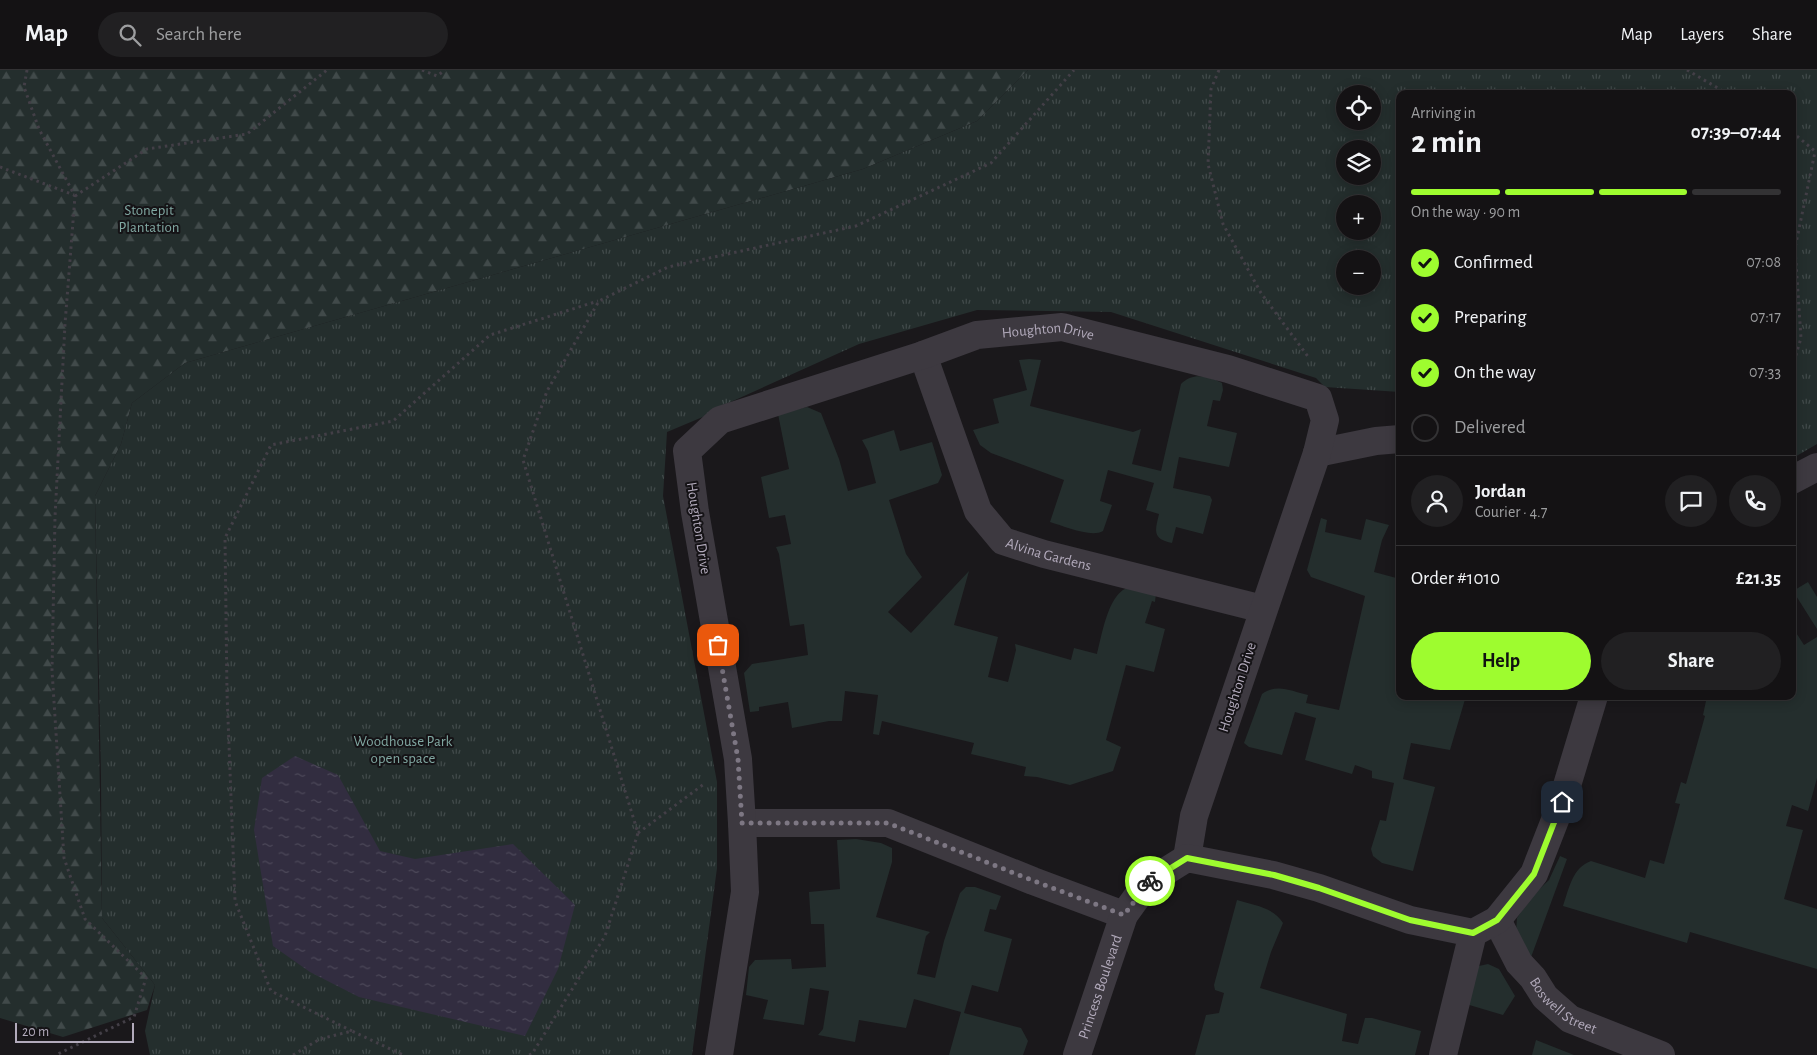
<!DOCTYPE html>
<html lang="en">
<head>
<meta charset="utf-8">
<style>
	:root { --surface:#141214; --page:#212022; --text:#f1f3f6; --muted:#9d9ea0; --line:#333234; --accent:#9efc2f }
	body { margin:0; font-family:"Alegreya Sans",sans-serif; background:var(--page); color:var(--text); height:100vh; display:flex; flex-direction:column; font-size:19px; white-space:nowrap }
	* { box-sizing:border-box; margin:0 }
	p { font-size:16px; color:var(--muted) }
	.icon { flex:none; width:28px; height:28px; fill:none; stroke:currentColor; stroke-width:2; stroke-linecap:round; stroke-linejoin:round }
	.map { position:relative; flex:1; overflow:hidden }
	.sheet { position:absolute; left:1396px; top:20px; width:400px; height:610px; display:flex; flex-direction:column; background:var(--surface); border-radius:10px; box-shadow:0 2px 12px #0003,0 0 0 1px var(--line) }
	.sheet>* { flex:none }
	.tools { position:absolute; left:1336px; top:15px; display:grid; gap:10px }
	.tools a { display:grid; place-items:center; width:45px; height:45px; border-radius:50%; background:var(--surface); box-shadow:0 2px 12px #0003,0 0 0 1px var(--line); font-size:25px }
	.scale { position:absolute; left:15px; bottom:12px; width:119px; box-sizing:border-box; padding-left:5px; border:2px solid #b2aabb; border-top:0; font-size:14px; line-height:18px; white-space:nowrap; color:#b2aabb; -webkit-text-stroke:4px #151316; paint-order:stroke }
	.pin { position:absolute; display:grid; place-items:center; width:42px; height:42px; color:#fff; margin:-21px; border-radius:10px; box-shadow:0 2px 8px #0006 }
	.courier { position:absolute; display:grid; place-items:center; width:50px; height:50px; margin:-25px; border:4px solid #9efc2f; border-radius:50%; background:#fff; color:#222; box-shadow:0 1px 6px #0007 }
	.head em { font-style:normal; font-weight:700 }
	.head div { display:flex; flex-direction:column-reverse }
	.head { display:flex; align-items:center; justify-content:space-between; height:85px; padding:0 15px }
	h1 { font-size:32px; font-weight:700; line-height:38px }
	.bar { display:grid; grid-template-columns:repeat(4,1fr); gap:8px 5px; align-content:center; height:60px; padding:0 15px }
	.bar i { height:6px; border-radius:4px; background:var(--line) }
	.bar .on { background:var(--accent) }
	.bar p { grid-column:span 4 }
	.line { display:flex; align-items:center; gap:12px; padding:0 15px; border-top:1px solid var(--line) }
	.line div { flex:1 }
	.round { display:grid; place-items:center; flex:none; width:52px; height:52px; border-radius:26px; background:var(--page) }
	ol { padding:0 15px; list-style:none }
	li { display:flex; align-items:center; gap:15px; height:55px }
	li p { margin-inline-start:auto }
	li .icon { padding:5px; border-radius:50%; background:var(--accent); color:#111; stroke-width:4 }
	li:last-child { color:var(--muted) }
	li i { width:28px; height:28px; border:2px solid var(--line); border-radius:50% }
	.cta { display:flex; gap:10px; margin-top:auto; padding:10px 15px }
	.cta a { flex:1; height:58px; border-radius:30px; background:var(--accent); color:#111; font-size:20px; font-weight:700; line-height:58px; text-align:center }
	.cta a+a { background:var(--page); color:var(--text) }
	header { display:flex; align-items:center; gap:30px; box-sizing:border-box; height:70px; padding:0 25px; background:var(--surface); border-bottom:1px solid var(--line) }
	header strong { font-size:24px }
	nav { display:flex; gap:28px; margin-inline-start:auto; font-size:18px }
	.search { width:350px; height:45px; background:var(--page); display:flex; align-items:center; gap:12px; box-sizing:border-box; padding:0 18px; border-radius:28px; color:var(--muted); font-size:19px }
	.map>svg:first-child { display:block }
	.green { fill:#242e2d }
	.forest { fill:url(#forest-firs) }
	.park { fill:url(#park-tufts); fill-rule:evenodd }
	.water { fill:url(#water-ripples) }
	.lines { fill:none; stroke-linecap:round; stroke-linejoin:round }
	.path { stroke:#433f47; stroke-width:3; stroke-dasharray:2.5 4; stroke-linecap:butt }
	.minor { stroke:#3d3940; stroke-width:28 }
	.done { stroke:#7d7783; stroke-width:5; stroke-dasharray:0 9 }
	.route { stroke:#9efc2f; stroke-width:6 }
	.labels { text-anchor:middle; stroke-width:4; stroke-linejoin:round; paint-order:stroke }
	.park-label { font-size:15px; fill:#80a7a1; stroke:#151316 }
	.street-label { font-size:15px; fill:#b2aabb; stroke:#151316 }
</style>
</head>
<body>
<header>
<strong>Map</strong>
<div class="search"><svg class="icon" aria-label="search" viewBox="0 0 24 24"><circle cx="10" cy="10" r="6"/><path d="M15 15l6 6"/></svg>Search here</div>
<nav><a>Map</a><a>Layers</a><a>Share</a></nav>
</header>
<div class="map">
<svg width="1817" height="985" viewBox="0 0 1817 985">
	<defs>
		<pattern id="forest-firs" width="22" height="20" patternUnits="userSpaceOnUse" patternTransform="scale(1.25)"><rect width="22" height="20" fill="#242e2d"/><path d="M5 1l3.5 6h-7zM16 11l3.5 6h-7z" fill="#414a4a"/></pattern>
		<pattern id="park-tufts" width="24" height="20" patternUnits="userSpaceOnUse" patternTransform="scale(1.25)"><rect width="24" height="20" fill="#242e2d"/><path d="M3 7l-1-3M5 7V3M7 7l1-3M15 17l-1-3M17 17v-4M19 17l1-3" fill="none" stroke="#414a4a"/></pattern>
		<pattern id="water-ripples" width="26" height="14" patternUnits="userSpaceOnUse" patternTransform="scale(1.25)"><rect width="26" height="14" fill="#322d40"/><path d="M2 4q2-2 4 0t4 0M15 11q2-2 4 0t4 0" fill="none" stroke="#4d495a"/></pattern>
	</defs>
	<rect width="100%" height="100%" fill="#1a181b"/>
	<!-- green -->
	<path class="green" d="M1029,289l12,1 -11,46 103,26 8,-3 -9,35 29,7 20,-87c12,-12 27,-8 41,-1l1,7 -3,11 -7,-1 -6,26 30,7 -8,34 -50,-10 -6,31 37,8 2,4 -9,34 -27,-7 -4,16c-20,-4 -17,-12 -13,-29l-13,-4 8,-27 -46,-13 -8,31 12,4 -9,26c-12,7 -39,-5 -53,-9l14,-42 -73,-27 -11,-8 -7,-15 26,-7 -6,-24 34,-9 -8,-30z
		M807,337l14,6 18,46 9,32 28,-8 -8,-32 -6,-11 32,-10 6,21 32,-9 10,33 -4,8 -49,17 17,54 16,23 -34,35 23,21 58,-62 -15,54 44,12 -10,40 20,5 8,-32 -1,-6 56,16 3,-12 23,6c5,-18 12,-69 37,-67 7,0 15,4 22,6l-1,9 -3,-1 -7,22 20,6 -11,43 -28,-7 -20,75 15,7 -8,24 -43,14 -33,-8 -13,-1 2,-9 -55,-13 3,-11 -92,-22 -3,14 -6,-1 5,-39 -33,-4 -3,30h-13l-37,7 -4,-26 -29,5v4l-9,1 -6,-39 8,-9 56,-9 -4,-31 -14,2 -11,-72 -3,-7 15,-3 -6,-29 -16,3 -8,-41 28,-8 -11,-55z
		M1321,448l6,2 -2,12 36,8 5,-21 23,6 -7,15 -8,32 26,7v117h66l-16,54 -39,-7 -8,36 32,8 -22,84 -31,-8 -9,-7 -2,-7 9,-29 6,1 8,-38 -22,-5v-7l-17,-6 -3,9 -47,-14 11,-42 -21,-6 -13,43 -33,-8 -5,-4 18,-49c15,-11 29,-3 46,1l-2,8 33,7 26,-114 -54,-19 -4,-7z
		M1808,512l9,15v32l-24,-38z
		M1793,558l11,17 13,-8v141l-9,33 -16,-6 -6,21 17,4 -19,69 33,10v60l-127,-37 -3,11 -124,-37c6,-17 9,-38 28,-45l54,17 5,-18 14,4 16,-60 -5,-1 6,-21 5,2 19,-68 -2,-1 3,-14 4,-5h82z
		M856,769l25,4 11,5v14l-16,55 54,15 -4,4 -9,38 18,4 9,-37 16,-48 6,-6h9l26,9 -5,14 -6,-1 -6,22 28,8 -14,53 -26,-7 -8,28 57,15 7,13 -5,14h-74l12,-43 -47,-13 -8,29 -47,-8 -4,22 -37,-7 5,-6 6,-38 -19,-3 -6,37 -41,-6 5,-19 -22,-5 3,-28 6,-7 36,-1 1,10 34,-2 -2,-43h-13l-2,-32 31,-3 -3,-49z
		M1560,786l7,3 -37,101 -14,-28 1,-14 14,-21 18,-17z
		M1237,830c16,5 36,7 46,23l-12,29 -11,36 87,26 -5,27 16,3 7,-26h7l49,13 -6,24h-220l11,-40 13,-2 5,-20 -9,-3 -1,-5z
		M1488,894l11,5 16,27 -12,19 -37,-11 6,-27 7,-11z
		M1536,970l38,15h-42z"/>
	<!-- forest -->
	<path class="forest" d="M0,0h1028l-51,51 -114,48 -678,194 -53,40 -11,41 -26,52 7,422 53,67 -8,25 -84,27 -63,-19z"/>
	<!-- park -->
	<path class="park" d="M1028,0h789v374l-24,14 -1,-364h-392v298l-75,-5 -9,-9 -205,-66 -134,-2 -118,34 -144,65 -10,7 -38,16 -4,64 54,286v86l-25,187h-542l-5,-24 10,-46 -53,-67 -1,-142 -6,-280 26,-52 11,-41 53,-40 678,-194 114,-48zM1345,24h27v27h-27zM1345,79h27v27h-27zM1345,134h27v27h-27zM1345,189h27v27h-27z"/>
	<!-- water -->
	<path class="water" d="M295,686l43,19 42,76 35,8 98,-15 62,61 -17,64 -33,67 -166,-39 -49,-25 -37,-26 -19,-116 8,-52z"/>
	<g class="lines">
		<!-- path -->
		<path class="path" d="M27,0l-3,17 15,42 36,67 -10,128 -10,193 -3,153 12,188 21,61 61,59 -12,39 -78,38
			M422,0l15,6 8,-6
			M1219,0l-8,19 -3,75 15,60 38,69 48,65
			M1687,0l41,24
			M1792,62l24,20
			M0,97l74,28
			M75,126l72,-47 100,-15 80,-64
			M1792,298l9,-30 -6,-90 20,-96
			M638,763l66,-49
			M352,961l-81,-40 -36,-90 -8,-208 -2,-155 46,-93 122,-24 97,-86 108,-34
			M293,985l27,-16 32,-8 51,24
			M529,985l3,-1 73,-118 33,-103 -115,-373 24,-69 52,-90 69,-34 188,-41 135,-63 83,-93"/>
		<!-- minor -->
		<g class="minor">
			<path id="s1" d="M923,285l55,156 25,30 41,13 219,55"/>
			<path d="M1317,383l59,-12 24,-2"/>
			<path d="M1792,410l25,-13"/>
			<path d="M742,753h146l145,58 91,34"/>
			<path id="s2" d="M1497,850l22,43 14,15 12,19 25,22 91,36"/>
			<path id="s3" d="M719,985l26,-163 -3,-69 -4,-64 -43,-247 -8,-61 33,-31 203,-65 54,-20 85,-8 166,42 90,29 7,22 -8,33 -123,363 -7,42"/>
			<path id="s4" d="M1077,985l47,-140 23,-32 40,-25 86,17 46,13 91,32 63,13 24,-13 37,-46 28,-72 32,-106"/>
			<path d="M1443,985l30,-122"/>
		</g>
	</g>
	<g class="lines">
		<!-- done -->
		<path class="done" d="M718,575l20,114 4,64h146l146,58 90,34 26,-34"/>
		<!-- route -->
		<path class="route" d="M1150,811l37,-23 87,17 45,13 91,32 63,13 24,-13 37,-46 28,-72"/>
	</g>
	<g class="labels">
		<!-- park labels -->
		<g class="park-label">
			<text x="149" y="145">Stonepit<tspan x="149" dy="17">Plantation</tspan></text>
			<text x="403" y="676">Woodhouse Park<tspan x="403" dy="17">open space</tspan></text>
		</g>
		<!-- street labels -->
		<g class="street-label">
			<text dy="5" stroke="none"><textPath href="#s3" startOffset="998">Houghton Drive</textPath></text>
			<text transform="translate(699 458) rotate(81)" y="5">Houghton Drive</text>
			<text dy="5" stroke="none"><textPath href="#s1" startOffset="252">Alvina Gardens</textPath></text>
			<text transform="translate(1237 617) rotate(-72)" y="5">Houghton Drive</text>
			<text dy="5" stroke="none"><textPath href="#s4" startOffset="72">Princess Boulevard</textPath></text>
			<text dy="5" stroke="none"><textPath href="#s2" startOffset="111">Boswell Street</textPath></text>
		</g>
	</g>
</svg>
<div class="tools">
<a><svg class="icon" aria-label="locate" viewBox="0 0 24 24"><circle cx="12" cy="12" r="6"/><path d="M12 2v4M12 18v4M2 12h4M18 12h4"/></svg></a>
<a><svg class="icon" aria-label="layers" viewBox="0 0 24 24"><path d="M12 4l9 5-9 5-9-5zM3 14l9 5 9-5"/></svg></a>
<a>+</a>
<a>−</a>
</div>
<div class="scale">20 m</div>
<div class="pin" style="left:718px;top:575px;background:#ea580c"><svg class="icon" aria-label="bag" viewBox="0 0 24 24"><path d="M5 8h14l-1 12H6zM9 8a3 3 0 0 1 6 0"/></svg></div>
<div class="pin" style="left:1562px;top:732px;background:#1f2937"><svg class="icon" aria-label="home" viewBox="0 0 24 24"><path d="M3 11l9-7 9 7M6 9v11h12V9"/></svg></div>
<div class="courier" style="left:1150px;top:811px"><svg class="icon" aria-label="bike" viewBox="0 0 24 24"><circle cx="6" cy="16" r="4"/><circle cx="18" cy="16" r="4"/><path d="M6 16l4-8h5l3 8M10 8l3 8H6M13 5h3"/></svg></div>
<section class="sheet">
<div class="head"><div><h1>2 min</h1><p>Arriving in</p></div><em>07:39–07:44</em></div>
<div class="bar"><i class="on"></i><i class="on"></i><i class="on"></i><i></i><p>On the way · 90 m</p></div>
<ol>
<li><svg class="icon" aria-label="check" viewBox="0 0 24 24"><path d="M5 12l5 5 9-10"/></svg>Confirmed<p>07:08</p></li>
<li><svg class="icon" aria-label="check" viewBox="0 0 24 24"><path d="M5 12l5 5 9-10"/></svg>Preparing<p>07:17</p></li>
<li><svg class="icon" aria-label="check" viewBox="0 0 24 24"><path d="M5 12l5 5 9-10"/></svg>On the way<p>07:33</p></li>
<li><i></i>Delivered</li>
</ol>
<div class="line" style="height:90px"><a class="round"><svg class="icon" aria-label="person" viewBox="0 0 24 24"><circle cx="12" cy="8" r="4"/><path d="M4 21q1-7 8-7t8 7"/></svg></a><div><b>Jordan</b><p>Courier · 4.7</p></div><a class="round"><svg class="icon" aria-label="chat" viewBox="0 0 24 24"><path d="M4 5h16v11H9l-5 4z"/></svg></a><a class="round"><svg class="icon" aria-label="phone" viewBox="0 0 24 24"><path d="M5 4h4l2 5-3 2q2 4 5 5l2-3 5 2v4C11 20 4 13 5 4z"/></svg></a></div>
<div class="line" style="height:65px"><div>Order #1010</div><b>£21.35</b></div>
<div class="cta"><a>Help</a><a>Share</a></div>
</section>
</div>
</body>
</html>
